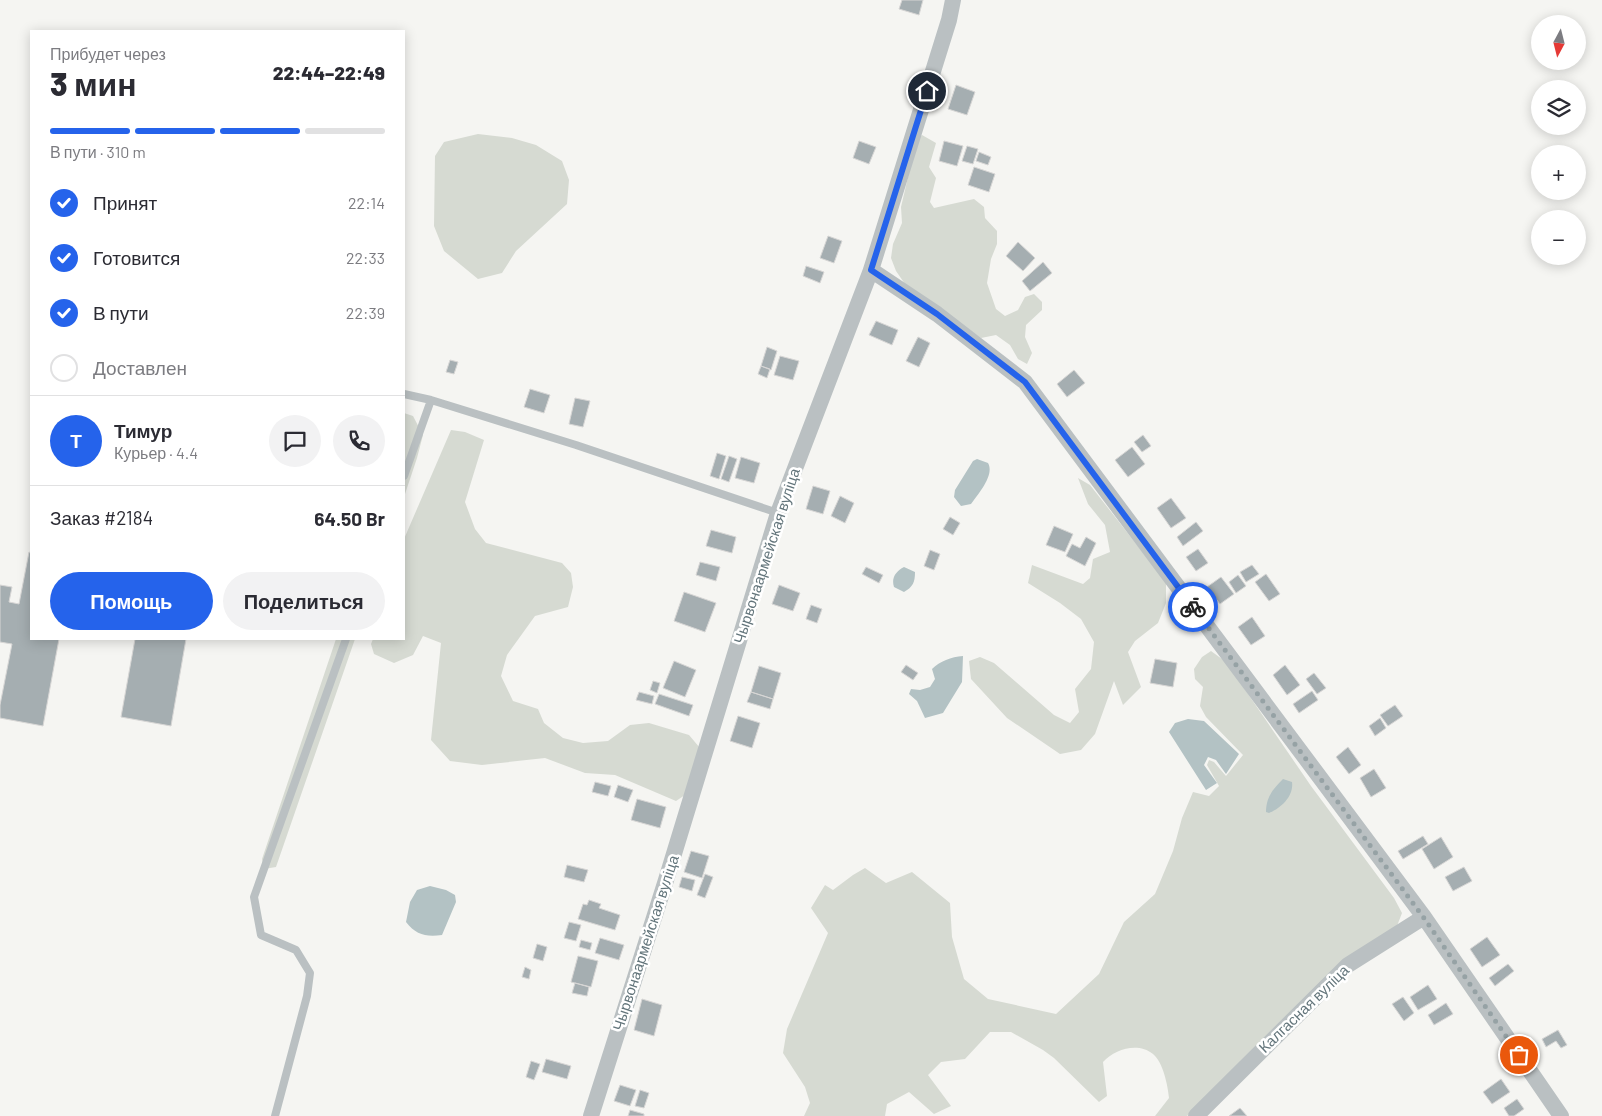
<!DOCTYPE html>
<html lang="ru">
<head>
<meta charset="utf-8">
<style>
	:root { --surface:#fff; --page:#f2f2f3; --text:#2b2b33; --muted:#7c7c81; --line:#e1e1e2; --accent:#2563eb }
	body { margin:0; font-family:Barlow,sans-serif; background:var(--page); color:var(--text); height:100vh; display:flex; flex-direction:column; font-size:19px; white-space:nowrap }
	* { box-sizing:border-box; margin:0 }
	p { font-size:16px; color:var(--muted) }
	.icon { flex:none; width:28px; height:28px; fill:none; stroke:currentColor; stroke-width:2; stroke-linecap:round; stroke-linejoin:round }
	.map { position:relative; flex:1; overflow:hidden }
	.sheet { position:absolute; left:30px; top:30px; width:375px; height:610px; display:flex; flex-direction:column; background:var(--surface); border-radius:0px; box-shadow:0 2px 12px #0003 }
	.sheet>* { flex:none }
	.needle { width:32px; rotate:187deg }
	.buttons { position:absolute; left:1531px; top:15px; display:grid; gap:10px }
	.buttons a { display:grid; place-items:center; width:55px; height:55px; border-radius:50%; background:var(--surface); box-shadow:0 2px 12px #0003; font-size:25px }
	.pin { position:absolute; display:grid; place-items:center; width:42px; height:42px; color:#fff; margin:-21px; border:2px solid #fff; border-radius:50%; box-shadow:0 1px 5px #0007 }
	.courier { position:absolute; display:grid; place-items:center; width:50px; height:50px; margin:-25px; border:4px solid #2563eb; border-radius:50%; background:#fff; color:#222; box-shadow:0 1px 6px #0007 }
	.summary em { font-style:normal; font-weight:800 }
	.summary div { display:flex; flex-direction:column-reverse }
	.summary { display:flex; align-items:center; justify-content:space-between; height:85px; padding:0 20px }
	h1 { font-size:32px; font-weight:800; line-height:38px }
	.bar { display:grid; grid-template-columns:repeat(4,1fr); gap:8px 5px; align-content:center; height:60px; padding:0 20px }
	.bar i { height:6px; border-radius:4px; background:var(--line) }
	.bar .selected { background:var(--accent) }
	.bar p { grid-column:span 4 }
	.line { display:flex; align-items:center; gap:12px; padding:0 20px; border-top:1px solid var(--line) }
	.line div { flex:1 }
	.round { display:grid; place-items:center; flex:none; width:52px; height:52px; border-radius:26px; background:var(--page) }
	ol { padding:0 20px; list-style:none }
	li { display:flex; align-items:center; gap:15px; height:55px }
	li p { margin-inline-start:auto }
	li .icon { padding:5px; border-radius:50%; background:var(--accent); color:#fff; stroke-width:4 }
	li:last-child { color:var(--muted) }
	li i { width:28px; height:28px; border:2px solid var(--line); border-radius:50% }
	.cta { display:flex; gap:10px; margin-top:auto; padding:10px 20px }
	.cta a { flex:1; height:58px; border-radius:30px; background:var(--accent); color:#fff; font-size:20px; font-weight:800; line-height:58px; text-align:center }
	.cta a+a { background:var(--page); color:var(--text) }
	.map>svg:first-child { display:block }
	.green { fill:#d6dad2 }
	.water { fill:#b3c2c4 }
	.building { fill:#a5aeb1; stroke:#d7d6d5 }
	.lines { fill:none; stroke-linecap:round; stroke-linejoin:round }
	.service { stroke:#bac0c2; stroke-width:8 }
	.minor { stroke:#bac0c2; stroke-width:16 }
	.done { stroke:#96a2a5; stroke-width:5; stroke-dasharray:0 9 }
	.route { stroke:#2563eb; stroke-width:6 }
	.labels { text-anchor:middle; stroke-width:5; stroke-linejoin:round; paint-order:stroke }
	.street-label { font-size:15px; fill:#63757b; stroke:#fff }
</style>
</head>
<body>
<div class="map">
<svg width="1602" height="1116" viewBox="0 0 1602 1116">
	<rect width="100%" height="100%" fill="#f5f5f2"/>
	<!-- green -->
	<path class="green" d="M478,134l34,4 24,7 26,16 7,19 -2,24 -51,47 -14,22 -24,6 -34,-28 -10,-25 1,-70 9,-14z
		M922,135l14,8 -7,24 7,11 -6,24 4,6 40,-9 10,8 1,11 12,13v13l-6,15 -4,24 9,26 9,7 13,-6 7,-13 9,-3 8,8v8l-16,15 -1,12 7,16 -5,11 -9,-5 -8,-14 -14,-10 -15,3 -76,-54 -9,-13 -5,-13 2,-14 9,-21 -1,-16 16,-68z
		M404,413l9,3 10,19 -6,23 -13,39z
		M451,430l14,2 19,8 -19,62 10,27 11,14 76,20 9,10 2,14 -5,20 -33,9 -28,39 -6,21 12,25 25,8 6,14 19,15 20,5 25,-2 22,-16 19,-2 40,12 11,13 -12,45 -12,8 -61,-26 -30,-2 -40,-15 -63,7 -32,-4 -19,-21 10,-97 -18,-7 -10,19 -19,8 -20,-9 -3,-10 2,-5h31v-100z
		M1078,478l12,7 76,97v21l-8,20 -23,18 -7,11 13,35 -18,18 -9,-24 -19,53 -14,16 -21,4 -53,-36 -36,-39 -2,-18 11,-4 14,6 60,52 16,8 9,-11 -4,-23 16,-20 3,-27 -13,-23 -21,-16 -32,-20 4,-18 51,19 7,-6 3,-19 17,-7 -5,-27 -17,-21z
		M336,639h19l-79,228 -12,2 -2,-10z
		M1211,651l15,11 85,124 83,112 8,15 -5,13 -95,79 -115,111h-32l14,-18c-1,-12 -6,-36 -16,-44 -15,-12 -38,-5 -50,8l4,34 -8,6 -45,-44 -11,-8 -32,-18h-21l-25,27 -24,3 -13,13 23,31 -17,8 -25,-22 -22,12 -2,12h-81l6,-13 -5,-16 -22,-34 4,-24 41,-96 -17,-25 14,-23 8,5 20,-15 12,-7 21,15 26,-11 38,31 2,34 12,42 24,20 68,15 43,-40 25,-52 31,-28 18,-43 9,-33 11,-26 16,4 10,-10 -12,-21 2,-5 5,2 12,14 17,-21 -37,-38 -6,-11 3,-19 -8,-8 -1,-10 8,-12z"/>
	<!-- water -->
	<path class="water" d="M977,459l11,4c7,12 -10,31 -17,41l-10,2 -7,-9 1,-7 18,-29z
		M904,567l11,5c0,10 -2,15 -11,20l-10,-5c-3,-9 2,-16 10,-20z
		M963,656l-1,26 -19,31 -18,5 -8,-17 -8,-7 2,-5 9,1 10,-3 5,-8 -3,-10c8,-8 19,-12 31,-13z
		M1188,719l16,2 35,33 -13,20 -10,-14 -8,-3 -4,8 13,18 -11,7 -37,-58 6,-9z
		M1283,779l9,3c2,14 -11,26 -23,31l-3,-1c0,-15 7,-23 17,-33z
		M430,886l16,4 9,5 1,7 -14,33c-16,2 -26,0 -36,-13l4,-20 7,-12z"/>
	<!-- building -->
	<path class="building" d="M902,0h21l-4,15 -20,-6z
		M956,85l19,7 -8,23 -19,-6z
		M859,141l17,6 -7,17 -16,-6z
		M944,141l19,5 -6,20 -18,-5z
		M967,146l11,3 -5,15 -11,-3z
		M979,152l12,5 -3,8 -12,-4z
		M974,167l21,7 -6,18 -21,-7z
		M828,236l14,5 -8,22 -14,-5z
		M1018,242l17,16 -12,13 -17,-15z
		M1043,262l9,11 -22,18 -8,-10z
		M806,266l18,6 -4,11 -17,-7z
		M876,321l22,9 -6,15 -23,-10z
		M918,337l12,6 -11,24 -13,-6z
		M767,347l10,4 -6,19 -10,-4z
		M780,356l19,5 -6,19 -19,-5z
		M450,360l8,2 -4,12 -8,-2z
		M761,366l9,3 -3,9 -9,-4z
		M1074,370l11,13 -18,14 -10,-13z
		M530,389l20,6 -6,18 -20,-6z
		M575,398l15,3 -7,26 -14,-3z
		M1143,435l8,11 -9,6 -8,-10z
		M1132,447l13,17 -17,13 -13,-17z
		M717,453l9,3 -7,23 -9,-3z
		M729,456l8,3 -8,23 -8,-3z
		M741,457l19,6 -6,20 -19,-5z
		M813,486l17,5 -7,23 -17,-5z
		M840,496l14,7 -9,20 -14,-7z
		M1171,498l15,20 -15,10 -14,-20z
		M950,517l10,6 -7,12 -10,-6z
		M1196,522l7,9 -20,15 -6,-9z
		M1054,526l19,8 -8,18 -19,-7z
		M711,530l25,7 -4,16 -26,-7z
		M1086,537l10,6 -11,23 -19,-10 6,-12 8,4z
		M1198,549l10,14 -12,8 -10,-14z
		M930,550l10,4 -6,16 -10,-4z
		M29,552l2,1v86h28l-16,87 -43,-8v-13l12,-61 -12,-2v-57l12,2 -3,15 10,2z
		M700,562l20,5 -4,14 -20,-6z
		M1252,565l7,9 -13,8 -6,-10z
		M866,567l17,8 -4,8 -17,-9z
		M1266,574l14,20 -11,7 -14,-19z
		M1238,575l8,11 -10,7 -7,-11z
		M1221,577l13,17 -14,10 -13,-17z
		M779,585l21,8 -7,18 -21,-7z
		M684,592l32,11 -11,29 -31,-11z
		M811,605l11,4 -5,14 -11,-4z
		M1252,617l13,19 -14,9 -13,-18z
		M135,639h51l-15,87 -50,-9z
		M1155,659l22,4 -4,24 -23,-4z
		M674,661l22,9 -11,27 -22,-9z
		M906,665l12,8 -5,7 -12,-8z
		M1285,665l15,20 -13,10 -14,-20z
		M759,666l22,7 -8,26 -22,-7z
		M1314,673l12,15 -9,6 -11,-15z
		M653,681l7,2 -3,10 -7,-3z
		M1312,691l6,9 -19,13 -6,-9z
		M639,692l15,4 -2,8 -16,-4z
		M751,692l22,7 -3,10 -23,-7z
		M659,694l34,11 -4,11 -34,-12z
		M1395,705l8,11 -15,10 -8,-11z
		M738,716l22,7 -8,25 -22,-7z
		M1380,718l6,10 -11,8 -6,-10z
		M1348,747l13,18 -12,9 -13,-17z
		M1374,769l12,19 -15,9 -11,-19z
		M595,782l16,4 -3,10 -16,-4z
		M618,785l15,5 -5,12 -14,-5z
		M637,799l29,8 -6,21 -29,-8z
		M1423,836l5,8 -25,15 -5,-8z
		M1441,837l12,20 -19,12 -12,-20z
		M691,851l18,5 -7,22 -18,-6z
		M567,865l21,5 -4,12 -20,-5z
		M1464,867l8,14 -19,10 -8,-14z
		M705,874l8,3 -8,21 -8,-3z
		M682,877l13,3 -3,11 -13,-4z
		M589,900l12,4 -2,4 21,7 -5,15 -37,-11 5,-15 4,1z
		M569,922l12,3 -5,16 -12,-3z
		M1487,937l13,18 -18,12 -12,-18z
		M600,938l24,7 -5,15 -24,-7z
		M581,940l11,3 -2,7 -11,-3z
		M537,944l10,3 -4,14 -10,-3z
		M578,956l20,5 -7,26 -20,-5z
		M1508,964l6,7 -19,15 -6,-8z
		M525,967l6,3 -2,9 -7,-2z
		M575,983l14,4 -2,9 -15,-3z
		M1428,985l9,14 -19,11 -8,-13z
		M1403,997l11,16 -10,8 -12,-17z
		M642,999l20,6 -8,31 -20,-6z
		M1446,1003l7,11 -19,11 -6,-10z
		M1558,1030l9,15 -6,3 -5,-7 -10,6 -4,-8z
		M546,1059l25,7 -4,13 -25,-7z
		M531,1061l9,3 -6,16 -8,-3z
		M1501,1079l9,13 -18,12 -9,-12z
		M620,1085l16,5 -6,16 -16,-5z
		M640,1090l9,3 -5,15 -9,-2z
		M1517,1099l7,10 -10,7h-5l-5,-8z
		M1240,1108l7,8h-18z
		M630,1110l14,4v2h-16z"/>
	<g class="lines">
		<!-- service -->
		<path class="service" d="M404,394l27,6 145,45 202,68
			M404,476l27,-76
			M275,1116l32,-120 3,-23 -14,-23 -35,-15 -7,-38 92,-258"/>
		<!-- minor -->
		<path class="minor" d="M871,270l66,44 88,68 399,535 137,199
			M591,1116l75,-236 112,-367 93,-243 78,-250 4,-20
			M1196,1116l152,-151 76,-48"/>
	</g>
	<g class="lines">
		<!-- done -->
		<path class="done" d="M1193,607l231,311 95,137"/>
		<!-- route -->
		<path class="route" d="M927,91l-56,179 66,44 88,68 168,225"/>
	</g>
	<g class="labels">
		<!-- street labels -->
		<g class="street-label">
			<text transform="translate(767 556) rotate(-72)" y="5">Чырвонаармейская вуліца</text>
			<text transform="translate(646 943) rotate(-72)" y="5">Чырвонаармейская вуліца</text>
			<text transform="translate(1304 1009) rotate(-44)" y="5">Калгасная вуліца</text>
		</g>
	</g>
</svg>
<div class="buttons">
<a><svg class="needle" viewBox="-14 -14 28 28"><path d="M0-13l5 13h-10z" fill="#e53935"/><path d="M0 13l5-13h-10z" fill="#7c7c81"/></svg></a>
<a><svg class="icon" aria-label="layers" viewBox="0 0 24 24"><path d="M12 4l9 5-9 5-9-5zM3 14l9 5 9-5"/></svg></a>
<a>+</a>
<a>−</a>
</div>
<div class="pin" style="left:1519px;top:1055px;background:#ea580c"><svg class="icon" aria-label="bag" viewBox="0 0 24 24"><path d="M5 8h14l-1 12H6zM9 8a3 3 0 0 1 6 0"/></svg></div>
<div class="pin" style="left:927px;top:91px;background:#1f2937"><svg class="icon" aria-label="home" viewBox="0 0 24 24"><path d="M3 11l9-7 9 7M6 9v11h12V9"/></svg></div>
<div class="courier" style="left:1193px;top:607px"><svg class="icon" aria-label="bike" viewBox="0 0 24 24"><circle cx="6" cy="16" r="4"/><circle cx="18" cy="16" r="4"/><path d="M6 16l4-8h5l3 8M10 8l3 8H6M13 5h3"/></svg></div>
<section class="sheet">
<div class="summary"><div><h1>3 мин</h1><p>Прибудет через</p></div><em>22:44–22:49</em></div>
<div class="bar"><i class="selected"></i><i class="selected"></i><i class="selected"></i><i></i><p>В пути · 310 m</p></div>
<ol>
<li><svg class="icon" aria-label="check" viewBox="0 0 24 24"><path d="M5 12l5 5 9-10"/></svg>Принят<p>22:14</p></li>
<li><svg class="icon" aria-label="check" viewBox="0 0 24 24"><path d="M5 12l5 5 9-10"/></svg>Готовится<p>22:33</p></li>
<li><svg class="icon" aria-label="check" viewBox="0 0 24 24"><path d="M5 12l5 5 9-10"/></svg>В пути<p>22:39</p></li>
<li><i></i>Доставлен</li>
</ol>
<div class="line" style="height:90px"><b class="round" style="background:var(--accent);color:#fff">Т</b><div><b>Тимур</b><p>Курьер · 4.4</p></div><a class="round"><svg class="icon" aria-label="chat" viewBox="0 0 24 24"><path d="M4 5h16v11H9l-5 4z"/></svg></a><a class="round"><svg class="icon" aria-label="phone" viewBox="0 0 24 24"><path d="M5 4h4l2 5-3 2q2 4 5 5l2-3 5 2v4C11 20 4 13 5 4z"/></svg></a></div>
<div class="line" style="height:65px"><div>Заказ #2184</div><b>64.50 Br</b></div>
<div class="cta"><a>Помощь</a><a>Поделиться</a></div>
</section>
</div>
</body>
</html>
